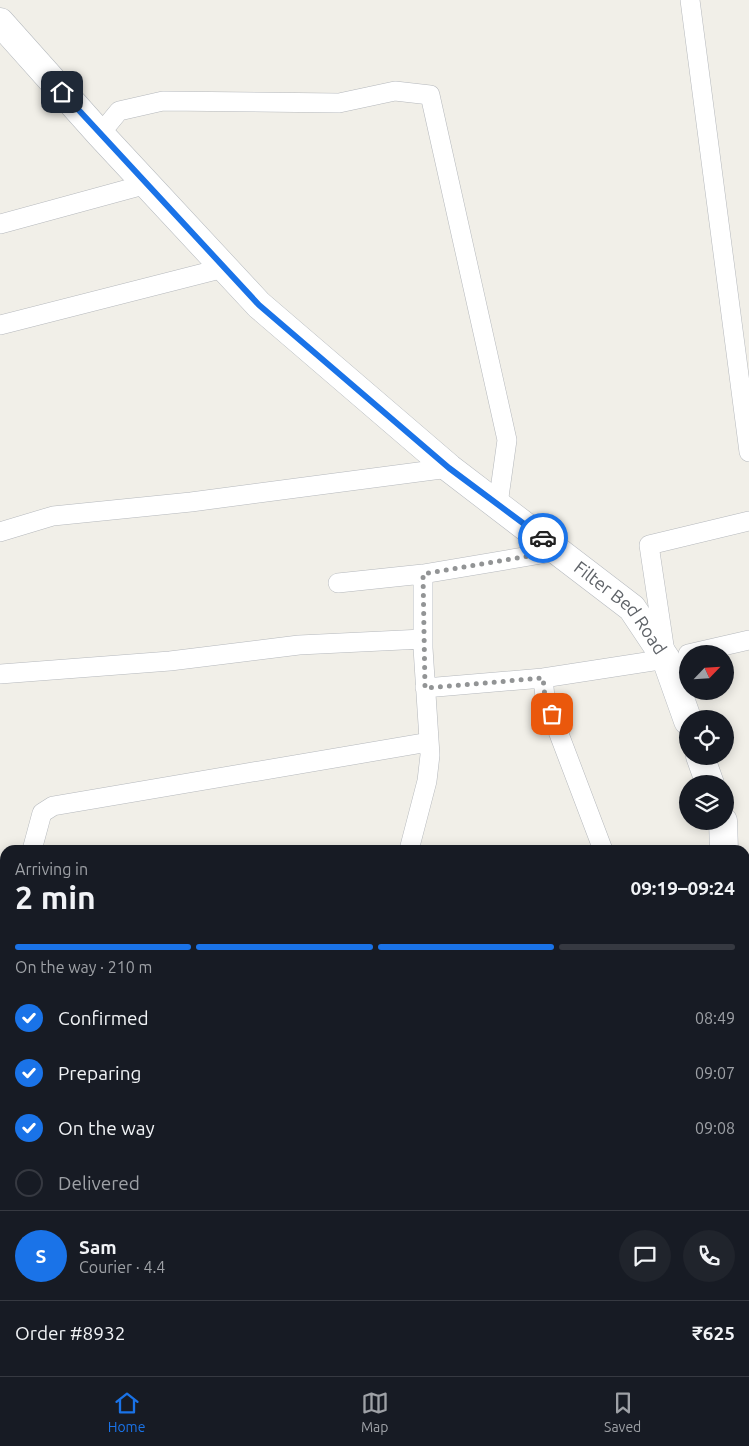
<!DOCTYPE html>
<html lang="en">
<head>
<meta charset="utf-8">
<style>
	:root { --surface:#171b24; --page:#20242c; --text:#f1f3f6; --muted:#9ea1a6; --line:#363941; --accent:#1a73e8 }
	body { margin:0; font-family:Ubuntu,sans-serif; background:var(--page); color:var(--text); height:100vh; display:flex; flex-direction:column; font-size:19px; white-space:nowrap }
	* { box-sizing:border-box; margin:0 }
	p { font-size:16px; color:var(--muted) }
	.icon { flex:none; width:28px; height:28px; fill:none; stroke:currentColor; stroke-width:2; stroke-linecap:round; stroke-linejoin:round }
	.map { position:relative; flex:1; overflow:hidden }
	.side { position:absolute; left:0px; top:845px; width:750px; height:531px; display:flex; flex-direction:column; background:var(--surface); border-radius:15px 15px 0 0; box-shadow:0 2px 12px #0003 }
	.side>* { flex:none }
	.needle { width:32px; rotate:65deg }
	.fabs { position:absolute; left:679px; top:645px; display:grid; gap:10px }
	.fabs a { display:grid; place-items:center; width:55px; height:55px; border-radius:50%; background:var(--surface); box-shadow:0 2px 12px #0003; font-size:25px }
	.pin { position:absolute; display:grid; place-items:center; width:42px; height:42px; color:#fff; margin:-21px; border-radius:10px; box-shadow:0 2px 8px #0006 }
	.courier { position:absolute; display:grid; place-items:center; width:50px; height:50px; margin:-25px; border:4px solid #1a73e8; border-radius:50%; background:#fff; color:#222; box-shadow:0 1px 6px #0007 }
	.head em { font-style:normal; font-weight:700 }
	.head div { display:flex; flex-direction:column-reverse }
	.head { display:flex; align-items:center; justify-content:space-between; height:85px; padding:0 15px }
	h1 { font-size:32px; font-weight:700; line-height:38px }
	.bar { display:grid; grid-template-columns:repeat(4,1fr); gap:8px 5px; align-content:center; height:60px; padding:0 15px }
	.bar i { height:6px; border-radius:4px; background:var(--line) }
	.bar .selected { background:var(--accent) }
	.bar p { grid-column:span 4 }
	.line { display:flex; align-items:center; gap:12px; padding:0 15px; border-top:1px solid var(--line) }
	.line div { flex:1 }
	.round { display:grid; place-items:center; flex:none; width:52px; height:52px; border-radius:26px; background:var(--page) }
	ol { padding:0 15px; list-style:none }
	li { display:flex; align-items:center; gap:15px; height:55px }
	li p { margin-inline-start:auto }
	li .icon { padding:5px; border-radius:50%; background:var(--accent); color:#fff; stroke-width:4 }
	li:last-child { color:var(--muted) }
	li i { width:28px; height:28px; border:2px solid var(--line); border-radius:50% }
	.tab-bar { display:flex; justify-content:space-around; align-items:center; height:70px; border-top:1px solid var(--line); background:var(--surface); font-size:14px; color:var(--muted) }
	.tab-bar a { display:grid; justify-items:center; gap:2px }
	.tab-bar .selected { color:var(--accent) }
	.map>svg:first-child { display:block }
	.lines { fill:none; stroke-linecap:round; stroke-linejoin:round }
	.street-casing { stroke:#b5b8bc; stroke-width:20 }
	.secondary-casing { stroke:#b6babf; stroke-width:29 }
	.street { stroke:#fff; stroke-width:19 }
	.secondary { stroke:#fff; stroke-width:28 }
	.done { stroke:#929495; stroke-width:5; stroke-dasharray:0 9 }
	.route { stroke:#1a73e8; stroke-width:6 }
	.labels { text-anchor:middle; stroke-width:4.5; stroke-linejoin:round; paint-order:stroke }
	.street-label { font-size:18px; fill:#5f6368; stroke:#fff }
</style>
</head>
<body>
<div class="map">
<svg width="749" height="1376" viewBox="0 0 749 1376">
	<rect width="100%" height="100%" fill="#f1efe8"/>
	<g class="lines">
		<!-- street casing -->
		<g class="street-casing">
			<path id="street" d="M690,0l59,452
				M100,134l19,-23 44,-10 176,2 56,-12 35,4 77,345 -9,64
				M0,224l147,-40
				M0,325l224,-57
				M0,532l53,-16 138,-14 258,-34
				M338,583l85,-9 136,-23
				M688,654l61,-14
				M0,674l170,-13 129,-16 124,-6
				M543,678l2,19 58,153
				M425,688l118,-10 123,-19 -17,-114 100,-24
				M32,850l10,-37 11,-7 376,-64
				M409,850l18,-69 3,-26 -7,-107v-74
				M0,926l5,1
				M0,977l5,-20
				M0,1057l5,2
				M0,1190l5,1
				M295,1376l1,-5
				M632,1376v-5"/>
		</g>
		<!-- secondary casing -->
		<g class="secondary-casing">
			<g id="secondary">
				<path id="s1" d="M0,22l100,112 159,171 190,163 183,140 34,51 22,62"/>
				<path d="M700,756l10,28"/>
				<path d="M723,821l1,29"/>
				<path d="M0,1358l5,1"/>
				<path d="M31,1371l2,5"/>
				<path d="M54,1371l17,5"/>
				<path d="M124,1371l18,5"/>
				<path d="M732,1371v5"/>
			</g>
		</g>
		<!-- street -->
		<use href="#street" class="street"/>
		<!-- secondary -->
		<use href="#secondary" class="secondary"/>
	</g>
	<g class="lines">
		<!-- done -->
		<path class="done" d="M543,538l16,13 -136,23 2,114 118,-10 2,19 7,17"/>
		<!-- route -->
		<path class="route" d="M62,92l197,213 190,163 94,70"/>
	</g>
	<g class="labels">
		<!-- street labels -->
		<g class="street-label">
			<text dy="6" stroke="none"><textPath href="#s1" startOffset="856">Filter Bed Road</textPath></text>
		</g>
	</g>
</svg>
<div class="fabs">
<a><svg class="needle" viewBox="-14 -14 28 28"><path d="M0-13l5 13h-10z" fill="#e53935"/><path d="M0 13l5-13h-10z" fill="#9ea1a6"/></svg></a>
<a><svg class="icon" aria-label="locate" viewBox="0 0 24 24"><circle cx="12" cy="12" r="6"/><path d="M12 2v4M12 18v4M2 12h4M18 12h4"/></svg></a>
<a><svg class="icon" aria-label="layers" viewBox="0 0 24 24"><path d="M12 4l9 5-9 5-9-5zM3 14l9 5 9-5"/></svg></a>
</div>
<div class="pin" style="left:552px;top:714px;background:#ea580c"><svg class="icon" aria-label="bag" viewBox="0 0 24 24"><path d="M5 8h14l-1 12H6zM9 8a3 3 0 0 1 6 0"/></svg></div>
<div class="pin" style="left:62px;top:92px;background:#1f2937"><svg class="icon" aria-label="home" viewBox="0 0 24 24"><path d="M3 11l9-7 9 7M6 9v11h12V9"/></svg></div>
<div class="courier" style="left:543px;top:538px"><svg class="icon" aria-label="car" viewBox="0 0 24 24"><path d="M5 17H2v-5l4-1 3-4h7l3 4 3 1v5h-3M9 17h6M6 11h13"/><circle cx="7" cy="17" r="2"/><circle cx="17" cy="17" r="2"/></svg></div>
<section class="side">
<div class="head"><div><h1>2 min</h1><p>Arriving in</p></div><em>09:19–09:24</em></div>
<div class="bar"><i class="selected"></i><i class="selected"></i><i class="selected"></i><i></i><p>On the way · 210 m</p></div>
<ol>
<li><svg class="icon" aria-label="check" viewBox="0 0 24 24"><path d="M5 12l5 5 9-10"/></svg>Confirmed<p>08:49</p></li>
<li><svg class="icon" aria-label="check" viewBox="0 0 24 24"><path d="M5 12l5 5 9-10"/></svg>Preparing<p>09:07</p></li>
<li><svg class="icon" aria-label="check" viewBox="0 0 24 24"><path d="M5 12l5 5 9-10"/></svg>On the way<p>09:08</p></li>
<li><i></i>Delivered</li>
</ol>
<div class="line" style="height:90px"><b class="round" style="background:var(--accent);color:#fff">S</b><div><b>Sam</b><p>Courier · 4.4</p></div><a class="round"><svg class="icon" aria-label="chat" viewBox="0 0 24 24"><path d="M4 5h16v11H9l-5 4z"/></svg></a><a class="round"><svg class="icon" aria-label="phone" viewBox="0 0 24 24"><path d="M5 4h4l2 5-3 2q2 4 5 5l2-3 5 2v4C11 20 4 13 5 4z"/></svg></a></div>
<div class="line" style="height:65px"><div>Order #8932</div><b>₹625</b></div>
</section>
</div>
<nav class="tab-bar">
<a class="selected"><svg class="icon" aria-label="home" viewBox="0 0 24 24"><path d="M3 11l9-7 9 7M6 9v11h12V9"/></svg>Home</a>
<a><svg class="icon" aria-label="map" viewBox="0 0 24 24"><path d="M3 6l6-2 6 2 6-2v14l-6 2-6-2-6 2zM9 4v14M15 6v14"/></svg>Map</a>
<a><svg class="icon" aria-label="saved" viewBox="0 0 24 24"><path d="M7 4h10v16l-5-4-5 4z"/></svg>Saved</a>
</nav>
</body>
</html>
